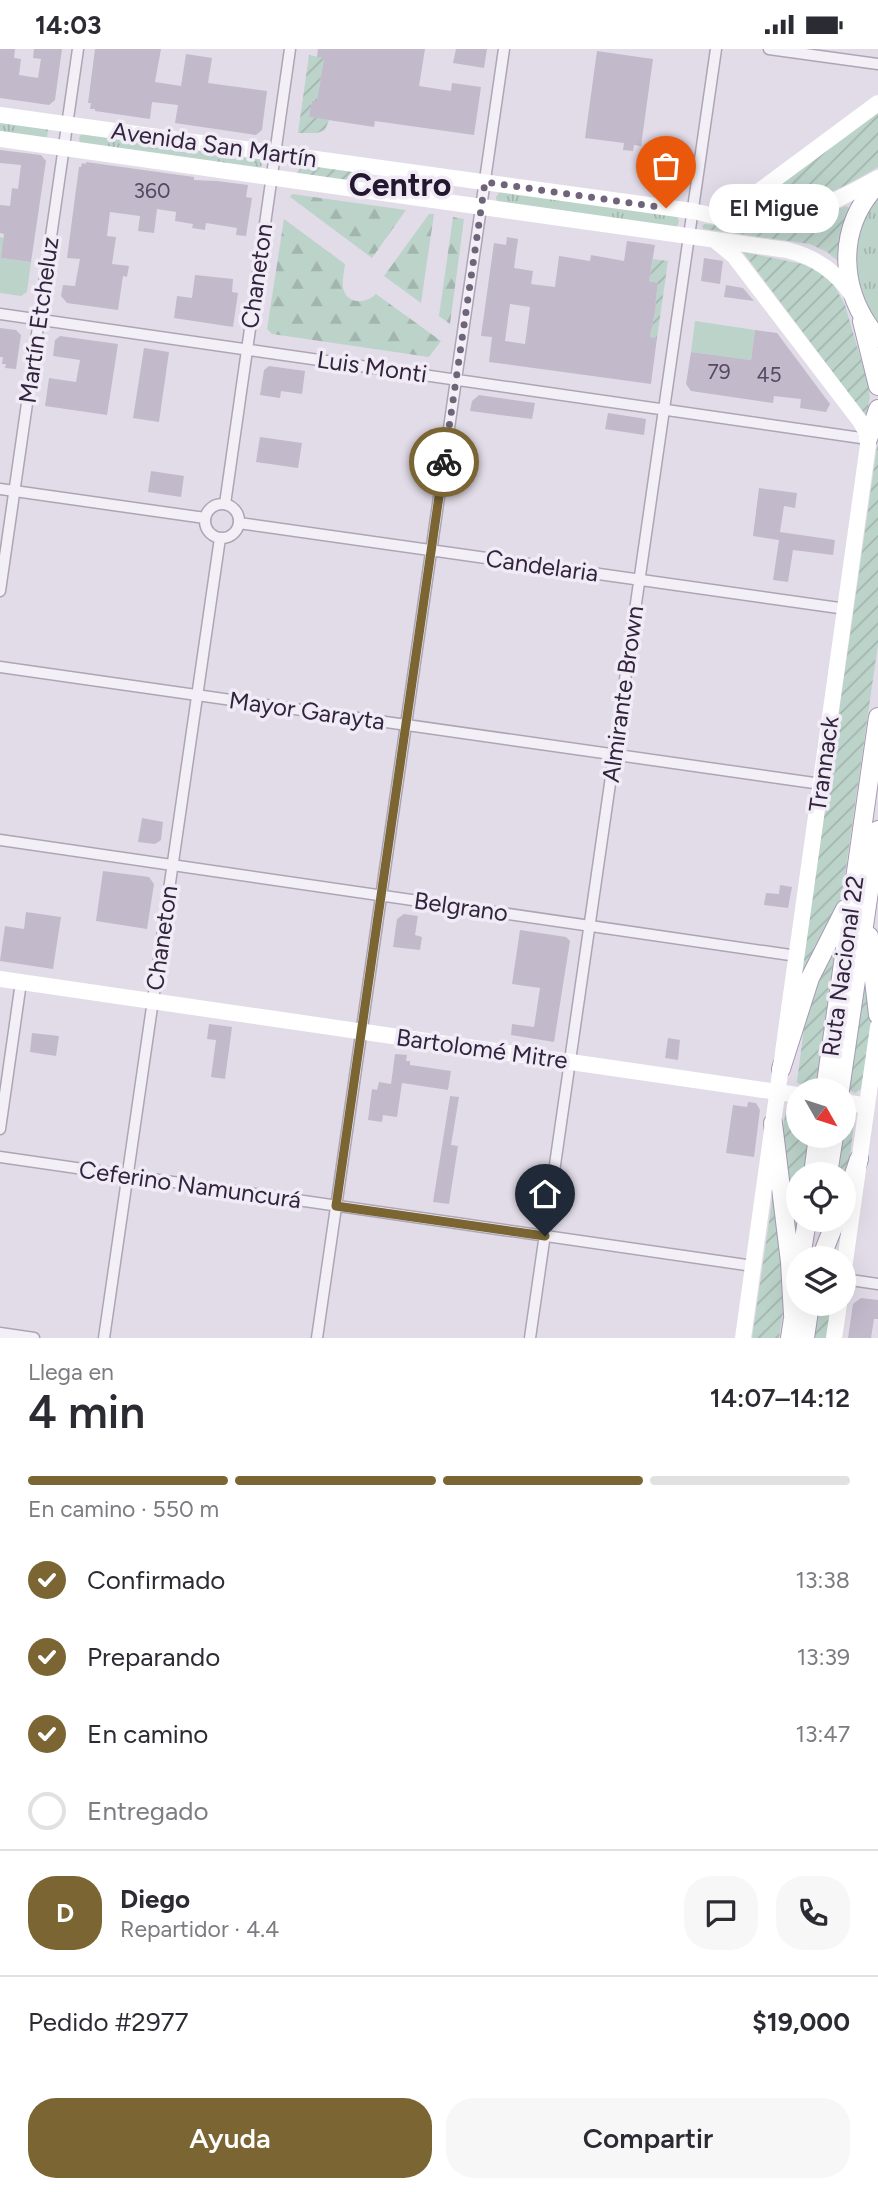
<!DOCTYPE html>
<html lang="es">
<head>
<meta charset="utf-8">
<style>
	:root { --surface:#fff; --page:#f7f7f7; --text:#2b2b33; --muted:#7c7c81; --line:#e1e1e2; --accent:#7a6533 }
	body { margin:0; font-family:Figtree,sans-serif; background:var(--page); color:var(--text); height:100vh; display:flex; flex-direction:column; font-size:26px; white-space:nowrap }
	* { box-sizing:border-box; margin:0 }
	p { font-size:23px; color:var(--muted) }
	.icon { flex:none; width:38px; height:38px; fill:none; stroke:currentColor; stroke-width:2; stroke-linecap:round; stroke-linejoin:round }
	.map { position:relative; height:1289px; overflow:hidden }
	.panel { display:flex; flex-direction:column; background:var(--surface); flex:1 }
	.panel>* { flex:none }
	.needle { width:46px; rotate:129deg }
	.buttons { position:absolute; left:786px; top:1029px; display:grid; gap:14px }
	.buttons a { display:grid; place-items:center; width:70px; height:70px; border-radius:50%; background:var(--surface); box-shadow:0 7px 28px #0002; font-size:35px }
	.pin { position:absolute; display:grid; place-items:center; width:60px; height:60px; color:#fff; margin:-72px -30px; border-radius:50% 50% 50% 0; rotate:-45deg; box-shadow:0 0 7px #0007 }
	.pin .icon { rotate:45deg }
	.courier { position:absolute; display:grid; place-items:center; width:70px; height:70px; margin:-35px; border:5px solid #7a6533; border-radius:50%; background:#fff; color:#222; box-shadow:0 2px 9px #0007 }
	.bubble { position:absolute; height:49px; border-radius:24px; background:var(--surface); box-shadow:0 7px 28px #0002; font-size:23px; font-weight:600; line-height:49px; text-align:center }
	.headline em { font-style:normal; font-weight:600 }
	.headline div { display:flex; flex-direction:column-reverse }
	.headline { display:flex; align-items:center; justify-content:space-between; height:119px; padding:0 28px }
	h1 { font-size:46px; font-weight:600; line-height:52px }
	.bar { display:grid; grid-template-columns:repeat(4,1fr); gap:10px 7px; align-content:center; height:84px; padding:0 28px }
	.bar i { height:9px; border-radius:5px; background:var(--line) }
	.bar .selected { background:var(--accent) }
	.bar p { grid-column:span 4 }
	.line { display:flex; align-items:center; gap:18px; padding:0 28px; border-top:2px solid var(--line) }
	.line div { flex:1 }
	.round { display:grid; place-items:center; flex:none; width:74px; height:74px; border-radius:28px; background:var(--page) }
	ol { padding:0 28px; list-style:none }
	li { display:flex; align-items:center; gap:21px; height:77px }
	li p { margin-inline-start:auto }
	li .icon { padding:7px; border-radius:50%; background:var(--accent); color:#fff; stroke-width:4 }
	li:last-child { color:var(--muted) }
	li i { width:38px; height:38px; border:4px solid var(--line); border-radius:50% }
	.button { display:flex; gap:14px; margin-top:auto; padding:14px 28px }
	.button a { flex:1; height:80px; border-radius:28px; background:var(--accent); color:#fff; font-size:28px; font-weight:600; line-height:80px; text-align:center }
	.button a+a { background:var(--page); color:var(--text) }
	.status { display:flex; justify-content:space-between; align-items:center; height:49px; padding:0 35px; background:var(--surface); direction:ltr }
	.status svg { height:19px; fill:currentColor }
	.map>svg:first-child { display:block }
	.grass { fill:#bcd3ca }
	.forest { fill:url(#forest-firs) }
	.park { fill:url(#park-tufts) }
	.garden { fill:url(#garden-furrows) }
	.building { fill:#c2b9cb; fill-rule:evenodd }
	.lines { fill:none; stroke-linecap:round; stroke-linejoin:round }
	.street-casing { stroke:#ada5b5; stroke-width:13 }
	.primary-casing { stroke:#a69ab5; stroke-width:20 }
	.street { stroke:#f2eff6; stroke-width:10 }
	.secondary { stroke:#fff; stroke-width:16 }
	.primary { stroke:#fff; stroke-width:18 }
	.done { stroke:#70647a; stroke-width:7; stroke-dasharray:0 12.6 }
	.route { stroke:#7a6533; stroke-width:9 }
	.labels { text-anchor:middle; stroke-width:7; stroke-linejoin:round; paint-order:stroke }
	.number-label { font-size:21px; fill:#564962 }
	.street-label { font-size:24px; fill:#32243f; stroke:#f0ebf5 }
	.district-label { font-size:32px; font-weight:bold; fill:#241730; stroke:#f0ebf5 }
</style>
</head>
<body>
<div class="status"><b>14:03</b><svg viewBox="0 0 49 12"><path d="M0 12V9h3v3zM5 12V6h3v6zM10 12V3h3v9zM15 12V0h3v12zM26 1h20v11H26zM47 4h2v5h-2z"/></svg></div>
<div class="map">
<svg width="878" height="1289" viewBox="0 0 878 1289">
	<defs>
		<pattern id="forest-firs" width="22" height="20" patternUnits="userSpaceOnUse" patternTransform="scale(1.75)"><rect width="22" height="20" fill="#bcd3ca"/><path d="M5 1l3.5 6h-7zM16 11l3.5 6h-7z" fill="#a2b5af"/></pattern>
		<pattern id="park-tufts" width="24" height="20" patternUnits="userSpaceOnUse" patternTransform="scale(1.75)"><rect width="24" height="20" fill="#bcd3ca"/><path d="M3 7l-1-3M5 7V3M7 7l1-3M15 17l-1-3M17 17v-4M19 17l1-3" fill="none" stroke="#a2b5af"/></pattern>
		<pattern id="garden-furrows" width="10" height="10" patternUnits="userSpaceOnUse" patternTransform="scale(1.75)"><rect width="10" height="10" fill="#bcd3ca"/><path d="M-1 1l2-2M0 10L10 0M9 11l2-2" fill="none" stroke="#a2b5af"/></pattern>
	</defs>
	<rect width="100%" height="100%" fill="#e2dce8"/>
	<!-- grass -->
	<path class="grass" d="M0,188l4,1 -3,20 30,4 -4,30 -6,4 -21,-3z
		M695,272l60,9 -4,30 -60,-8z"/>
	<!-- forest -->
	<path class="forest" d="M292,145l114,16 -34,48 -82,-61z
		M429,165h5l-13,89 -37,-27z
		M453,168l11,2 -14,105 -11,-8z
		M284,170l61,45c-1,8 -3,17 -2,24 4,17 23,16 33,6l65,47 -12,16 -157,-23 -5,-5z"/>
	<!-- park -->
	<path class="park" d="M0,69l48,11 -1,9 -47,-2z
		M82,84l178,24 2,8 -2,3 -180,-25 -1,-5z
		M501,141l176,26 2,5 -2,6 -180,-25 -1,-5z
		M878,148v129c-28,-39 -30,-91 0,-129z"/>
	<!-- garden -->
	<path class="garden" d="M309,6l15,3 -7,43h-5l-3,16 20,3 -4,10 -8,3h-19z
		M878,63v55c-42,26 -87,45 -136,47z
		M305,112l50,7 -12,16 -49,-6z
		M397,125l30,4 -12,17 -30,-5z
		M846,157l5,3 -12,53 -12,-10 -17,-8 -106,-15 -2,-2 2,-3 41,4 64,-9z
		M743,203l64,13 10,5 17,15 11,20 22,75 3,17 -4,20z
		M653,210l15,2 -11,77 -7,-1 6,-30 -1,-1 3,-23 -9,-2z
		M878,391v204l-34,238 -7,32 -41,97z
		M839,886l-21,149c-5,4 -18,2 -21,-2l9,-70 7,-26z
		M866,903l6,65 -11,72 -6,4 -6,-3z
		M792,1053l6,1v33h14l-5,38h-9v46h3l-6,45 -13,-127 4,-30z
		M847,1064l6,3 1,6 -7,61 -3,12v-21h-9l5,-38h4v-20z
		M775,1132l10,119 -6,38h-27z
		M816,1255h16l-4,34h-17z"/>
	<!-- building -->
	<path class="building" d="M0,0h15l-1,9 7,1 -2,16 19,3 3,-19 -8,-1 1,-9h28l-7,51 -6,5 -49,-7z
		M95,0h66l-6,33 26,4 5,-32 26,4 -4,25 59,8 -5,39 -6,5 -81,-12 3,-18 -26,-3 -2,17 -55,-8v-2h-5l1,-6h-3z
		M318,0h107l-6,37 32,5 1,-8 29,4 -7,48 -99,-14 -1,6 -65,-10 3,-16h5l7,-43 -7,-1z
		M456,0h31l-3,19 -31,-5z
		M597,2l56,8 -12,87 -7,-1 -1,6 -10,-1 1,-7 -39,-5z
		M0,101l41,5 5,6 -15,101 -30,-4 3,-24 -4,-1v-28l10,1 2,-18 6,1 3,-24 -21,-2z
		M86,113l108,15v3l23,1 31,4 -2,12 6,1 -6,38 -10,-1 1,-7 -31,-5 -1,7 -13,-2 1,-4 -18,-3 1,-9 -19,-3 -3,24 -16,-2 2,-15 -30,-4 -3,24 9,1 -4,27 17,2 -2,11 -4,-1 -5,34 -51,-7 -6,-7 2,-11 12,1 5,-27 -13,-1 12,-91h2l1,-4 4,1z
		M507,188l11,2 -4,29 19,3 -2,13 24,3 4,-31 31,5 1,-6 33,6 3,-20 28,4 -6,36 9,2 -3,23 1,1 -6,30 7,1 -6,46 -162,-22 3,-25 -11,-1 13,-93 12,2zM510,255l20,3 -5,37 -20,-3z
		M704,209l19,3 -3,23 -19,-3z
		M195,226l38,4 -1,13 6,1 -5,34 -59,-9 3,-22 15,2z
		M726,236l17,3 11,13 -30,-4z
		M0,279l16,2 5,5 -5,34 -11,-1 1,-4h-4l1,-7h-3z
		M755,281l22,3 53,71 -4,8 -26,-4 1,-9 -27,-3 -1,7 -82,-12 -5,-7 5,-32 60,8z
		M60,287l58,8 -11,71 -62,-9 4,-28 27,4 4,-22 -27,-4 2,-16z
		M144,299l25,4 -10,70 -26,-4z
		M269,317l36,5 -3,23 -21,-3 -1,7 -20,-3 4,-25z
		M479,346l56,8 -3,16 -62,-8 2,-10z
		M608,364l38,6 -2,16 -39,-6z
		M260,388l42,6 -4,25 -42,-6z
		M151,422l33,5 -3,21 -33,-5z
		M759,439l38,5 -2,15 -11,-2 -4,26 55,8 -2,15 -40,-5 -5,32 -15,-2 6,-40 -26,-4z
		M142,769l21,4 -2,18 -6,4 -17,-2z
		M103,822l46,6 5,7 -7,45 -51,-8z
		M780,836l12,2 -4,21 -24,-3 2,-12 13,1z
		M26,863l35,5 -8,52 -53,-8 5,-35 19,3z
		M404,865l14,2 -3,19 7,2 -2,13 -27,-3 4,-28z
		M520,881l46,7 4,4 -16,101 -43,-7 1,-11 22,3 6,-39 -28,-4z
		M209,975l23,3 -7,52 -14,-2 5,-37 -9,-1z
		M32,984l27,3 -3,20 -26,-4z
		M668,989l12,2 -2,20 -13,-2z
		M395,1005l12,1 -1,6h4v4l41,6 -3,19 -46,-7 -5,34 -14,-2 -1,7 -14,-2 4,-31 5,1 2,-8 12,2z
		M450,1047l9,1 -8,48 7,1 -9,58 -16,-2z
		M748,1053l8,1 4,7 -6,47 -28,-4 7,-48 14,2z
		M861,1249l17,2v19h-4l-3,19h-23l5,-34z"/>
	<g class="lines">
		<!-- street casing -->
		<g class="street-casing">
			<path id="street" d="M769,0l109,15
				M0,265l868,125
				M0,440l205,29
				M225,455l65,-455
				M205 472a17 17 0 1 1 34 0a17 17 0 1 1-34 0Z
				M239,474l607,86
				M0,542l78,-542
				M0,618l821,117
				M0,791l797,116
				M0,1080l21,-147
				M0,1108l753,109
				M844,1230l34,5
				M0,1284l34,5
				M104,1289l116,-800
				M317,1289l187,-1289
				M530,1289l186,-1289"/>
		</g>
		<!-- primary casing -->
		<g class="primary-casing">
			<path id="primary" d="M878,135c-43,45 -39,108 0,154
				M862,272l16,65
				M868,390l10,-30
				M869,887l9,79
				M781,1020l29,-91 35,-69
				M825,1041l53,-373
				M840,1041l38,-260
				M773,1074l17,139 3,53
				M813,1125l5,-38
				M828,1125l6,-38
				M844,1155l15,-45
				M801,1209l6,-38
				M821,1209l15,-38
				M790,1289l5,-33
				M805,1289l5,-34"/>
		</g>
		<!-- street -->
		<use href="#street" class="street"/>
		<!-- secondary -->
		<path class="secondary" d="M0,66l692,96c20,4 39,10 59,10 45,2 89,-22 127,-43
			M0,90l787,111c28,7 49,21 65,45
			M724,168l154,-114
			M716,192l18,15 126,165 7,12 1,12 -125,893
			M0,930l798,116
			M844,1053l23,4
			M844,1220l34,-242
			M834,1289l5,-34"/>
		<!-- primary -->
		<use href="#primary" class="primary"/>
	</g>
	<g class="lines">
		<!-- done -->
		<path class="done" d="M444,413l41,-280 181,26"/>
		<!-- route -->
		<path class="route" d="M444,413l-108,744 209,30"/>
	</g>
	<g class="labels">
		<!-- number labels -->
		<g class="number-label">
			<text x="152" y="149">360</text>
			<text x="719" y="330">79</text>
			<text x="769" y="333">45</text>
		</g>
		<!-- street labels -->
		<g class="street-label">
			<text transform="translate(214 96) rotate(8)" y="8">Avenida San Martín</text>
			<text transform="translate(257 227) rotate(-82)" y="8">Chaneton</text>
			<text transform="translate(39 271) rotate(-82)" y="8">Martín Etcheluz</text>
			<text transform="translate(372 318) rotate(8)" y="8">Luis Monti</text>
			<text transform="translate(542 517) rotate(8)" y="8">Candelaria</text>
			<text transform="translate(623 645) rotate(-82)" y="8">Almirante Brown</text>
			<text transform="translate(307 662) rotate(8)" y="8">Mayor Garayta</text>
			<text transform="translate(824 715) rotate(-82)" y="8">Trannack</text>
			<text transform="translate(461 858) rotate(8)" y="8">Belgrano</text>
			<text transform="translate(162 889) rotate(-82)" y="8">Chaneton</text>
			<text transform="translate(843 917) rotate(-82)" y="8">Ruta Nacional 22</text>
			<text transform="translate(482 1000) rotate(8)" y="8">Bartolomé Mitre</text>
			<text transform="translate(190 1136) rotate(8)" y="8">Ceferino Namuncurá</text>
		</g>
		<!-- district labels -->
		<g class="district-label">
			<text x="400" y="147">Centro</text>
		</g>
	</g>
</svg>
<div class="buttons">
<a><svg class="needle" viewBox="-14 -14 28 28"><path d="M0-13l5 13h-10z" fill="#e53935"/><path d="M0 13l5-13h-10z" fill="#7c7c81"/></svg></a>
<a><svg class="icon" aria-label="locate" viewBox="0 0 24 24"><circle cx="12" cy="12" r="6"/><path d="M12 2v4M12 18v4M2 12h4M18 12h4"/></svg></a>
<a><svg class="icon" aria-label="layers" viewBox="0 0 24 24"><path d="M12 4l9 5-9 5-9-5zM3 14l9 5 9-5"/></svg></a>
</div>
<div class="pin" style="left:666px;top:159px;background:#ea580c"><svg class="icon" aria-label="bag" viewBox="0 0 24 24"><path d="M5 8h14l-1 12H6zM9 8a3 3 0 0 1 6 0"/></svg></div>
<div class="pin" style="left:545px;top:1187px;background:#1f2937"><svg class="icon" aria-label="home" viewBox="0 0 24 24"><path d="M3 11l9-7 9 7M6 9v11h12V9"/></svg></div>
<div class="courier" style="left:444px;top:413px"><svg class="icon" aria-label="bike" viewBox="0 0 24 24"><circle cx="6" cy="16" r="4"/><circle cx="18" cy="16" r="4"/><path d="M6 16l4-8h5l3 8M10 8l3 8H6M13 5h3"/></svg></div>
<div class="bubble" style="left:709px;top:135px;width:130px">El Migue</div>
</div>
<section class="panel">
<div class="headline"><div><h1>4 min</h1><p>Llega en</p></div><em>14:07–14:12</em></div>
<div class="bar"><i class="selected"></i><i class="selected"></i><i class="selected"></i><i></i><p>En camino · 550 m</p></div>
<ol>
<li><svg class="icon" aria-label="check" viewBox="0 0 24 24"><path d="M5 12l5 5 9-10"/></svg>Confirmado<p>13:38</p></li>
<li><svg class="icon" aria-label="check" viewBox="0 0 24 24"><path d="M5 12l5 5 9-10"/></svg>Preparando<p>13:39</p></li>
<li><svg class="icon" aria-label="check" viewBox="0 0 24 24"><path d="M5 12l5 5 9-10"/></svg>En camino<p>13:47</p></li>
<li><i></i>Entregado</li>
</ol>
<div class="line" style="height:126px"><b class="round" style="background:var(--accent);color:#fff">D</b><div><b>Diego</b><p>Repartidor · 4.4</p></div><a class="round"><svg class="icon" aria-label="chat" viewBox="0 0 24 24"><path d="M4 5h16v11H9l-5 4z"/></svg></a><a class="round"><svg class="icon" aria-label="phone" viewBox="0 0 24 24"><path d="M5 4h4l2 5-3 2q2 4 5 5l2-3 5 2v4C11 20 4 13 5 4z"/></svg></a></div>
<div class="line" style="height:91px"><div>Pedido #2977</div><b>$19,000</b></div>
<div class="button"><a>Ayuda</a><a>Compartir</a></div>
</section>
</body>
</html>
